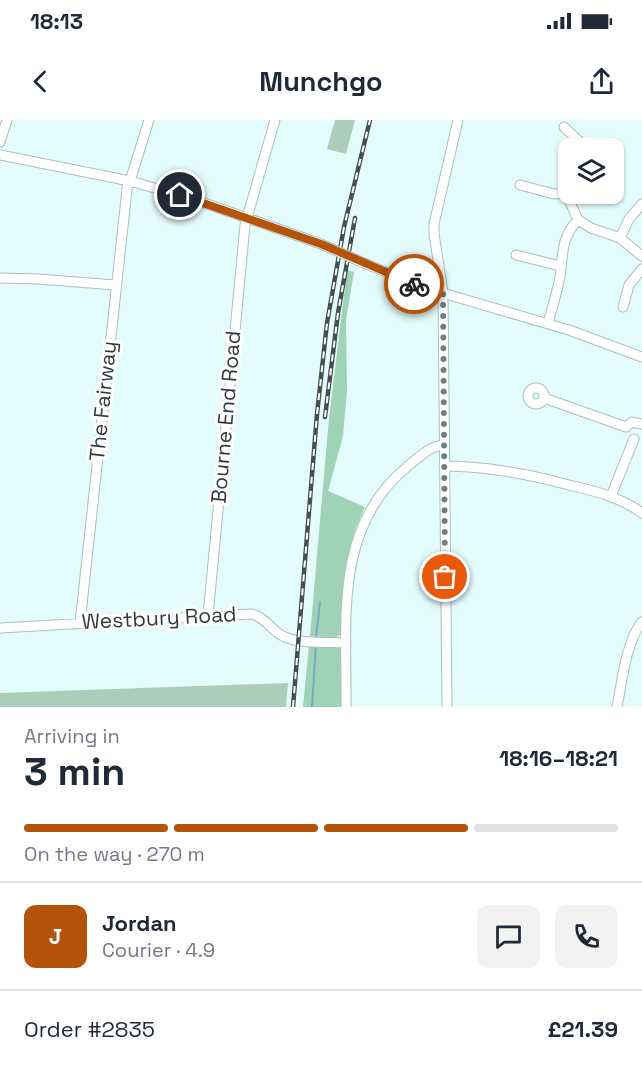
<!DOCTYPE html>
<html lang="en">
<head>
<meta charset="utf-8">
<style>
	:root { --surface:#fff; --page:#f2f2f3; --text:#1f2937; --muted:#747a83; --line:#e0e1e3; --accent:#b45309 }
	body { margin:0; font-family:"Space Grotesk",sans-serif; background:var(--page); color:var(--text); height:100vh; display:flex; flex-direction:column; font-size:22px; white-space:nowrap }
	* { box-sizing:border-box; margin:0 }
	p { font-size:20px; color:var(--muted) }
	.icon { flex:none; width:33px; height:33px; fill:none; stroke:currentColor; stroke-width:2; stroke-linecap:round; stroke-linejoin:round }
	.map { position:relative; height:587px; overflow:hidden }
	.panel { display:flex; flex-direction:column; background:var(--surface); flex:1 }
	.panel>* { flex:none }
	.buttons { position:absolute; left:558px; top:18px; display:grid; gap:12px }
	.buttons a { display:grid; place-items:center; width:66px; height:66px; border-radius:12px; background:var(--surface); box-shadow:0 2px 4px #0004; font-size:30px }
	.pin { position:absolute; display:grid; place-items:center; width:51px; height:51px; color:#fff; margin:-26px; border:3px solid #fff; border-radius:50%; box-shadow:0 2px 6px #0007 }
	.courier { position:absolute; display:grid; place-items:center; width:60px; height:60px; margin:-30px; border:4px solid #b45309; border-radius:50%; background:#fff; color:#222; box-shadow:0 2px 8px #0007 }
	.headline em { font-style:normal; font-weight:700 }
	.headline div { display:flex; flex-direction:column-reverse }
	.headline { display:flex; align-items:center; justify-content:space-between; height:102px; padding:0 24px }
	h1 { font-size:39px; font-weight:700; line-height:45px }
	.bar { display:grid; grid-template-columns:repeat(4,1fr); gap:9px 6px; align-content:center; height:72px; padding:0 24px }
	.bar i { height:8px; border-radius:4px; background:var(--line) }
	.bar .active { background:var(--accent) }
	.bar p { grid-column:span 4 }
	.line { display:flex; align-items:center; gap:15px; padding:0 24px; border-top:2px solid var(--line) }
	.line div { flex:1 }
	.round { display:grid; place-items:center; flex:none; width:63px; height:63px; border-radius:12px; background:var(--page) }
	.status { display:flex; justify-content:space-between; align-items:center; height:42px; padding:0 30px; background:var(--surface); direction:ltr }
	.status svg { height:16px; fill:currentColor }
	header { display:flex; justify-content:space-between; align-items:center; height:78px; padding:0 24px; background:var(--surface); font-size:27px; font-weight:700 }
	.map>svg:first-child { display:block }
	.green { fill:#accdb9 }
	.forest { fill:#a0d2b5 }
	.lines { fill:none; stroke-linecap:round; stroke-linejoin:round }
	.stream { stroke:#77a9c5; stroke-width:2 }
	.minor-casing { stroke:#a8c0bf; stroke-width:11 }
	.minor { stroke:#fff; stroke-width:9 }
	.rail-casing { stroke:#444f4f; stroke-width:4.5 }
	.rail { stroke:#fff; stroke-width:2; stroke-dasharray:7; stroke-linecap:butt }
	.minor-bridge-casing { stroke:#a8c0bf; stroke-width:11; stroke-linecap:butt }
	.minor-bridge { stroke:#fff; stroke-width:9 }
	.done { stroke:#707f7f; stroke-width:6; stroke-dasharray:0 10.8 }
	.route { stroke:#b45309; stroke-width:8 }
	.labels { text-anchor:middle; stroke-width:6; stroke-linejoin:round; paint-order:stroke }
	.street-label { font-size:21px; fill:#313b3b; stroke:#fff }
</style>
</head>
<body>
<div class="status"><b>18:13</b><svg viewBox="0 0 49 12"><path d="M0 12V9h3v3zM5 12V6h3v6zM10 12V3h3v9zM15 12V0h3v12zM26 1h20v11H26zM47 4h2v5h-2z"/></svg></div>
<header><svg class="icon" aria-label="back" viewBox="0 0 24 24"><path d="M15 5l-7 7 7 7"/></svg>Munchgo<svg class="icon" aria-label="share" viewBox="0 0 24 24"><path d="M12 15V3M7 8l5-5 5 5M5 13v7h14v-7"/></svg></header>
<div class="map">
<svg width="642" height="587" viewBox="0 0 642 587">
	<rect width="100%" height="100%" fill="#e4fcfc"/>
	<!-- green -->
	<path class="green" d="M335,0h20l-9,34 -19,-5z
		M288,563l-2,24h-286v-14z"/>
	<!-- forest -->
	<path class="forest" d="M347,150l7,2 -8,48 1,71 -4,45 -15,55 37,16c-20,42 -25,81 -23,127l-7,4 -25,-2 19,-218z
		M334,524l9,7 -1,56h-39l6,-62z"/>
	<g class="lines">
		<!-- stream -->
		<path class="stream" d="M316,518l4,-36
			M312,587l4,-63"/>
		<!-- minor casing -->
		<g class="minor-casing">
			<path id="minor" d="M564,7l22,21
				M0,22l7,-22
				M0,35l130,26 66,19 125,44
				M130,61l19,-61
				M568,63l2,19 8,18 13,8 29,10 22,18
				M520,65l34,9 14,-1
				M620,118l9,-19 13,-15
				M516,135l44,11
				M357,140l65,27 147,43 73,27
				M0,158l38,1 77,6
				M623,187l6,-22 13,-16
				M548,203c4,-15 9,-30 12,-46 3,-22 1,-40 18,-57
				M528 276a8 8 0 1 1 16 0a8 8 0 1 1-16 0Z
				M544,278l82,29
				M626,307l6,-5 10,2
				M444,346c43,0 84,8 125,19 26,6 51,12 73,28
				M611,376l23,-57
				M208,496l37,-391 30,-105
				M80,503l48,-443
				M0,508l251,-14c14,2 21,18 34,23 15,7 44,5 61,6
				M346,587c1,-86 -13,-180 62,-241 10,-8 22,-20 35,-21
				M447,587l-4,-415 -9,-58v-10l24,-104
				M617,587c5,-25 9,-66 25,-85"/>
		</g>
		<!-- minor -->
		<use href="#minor" class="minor"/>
		<!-- rail casing -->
		<g class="rail-casing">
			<path id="rail" d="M325,297l13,-104 17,-95
				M293,587l24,-293 10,-91 17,-96 26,-107"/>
		</g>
		<!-- rail -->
		<use href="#rail" class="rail"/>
		<!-- minor-bridge casing -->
		<g class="minor-bridge-casing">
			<path id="minor-bridge" d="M321,124l36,16"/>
		</g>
		<!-- minor-bridge -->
		<use href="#minor-bridge" class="minor-bridge"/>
	</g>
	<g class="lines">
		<!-- done -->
		<path class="done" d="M414,164l29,8 2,285"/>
		<!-- route -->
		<path class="route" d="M180,75l141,49 93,40"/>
	</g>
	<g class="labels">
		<!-- street labels -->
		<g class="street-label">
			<text transform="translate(103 281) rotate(-84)" y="7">The Fairway</text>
			<text transform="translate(226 297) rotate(-85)" y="7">Bourne End Road</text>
			<text transform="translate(159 498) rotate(-3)" y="7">Westbury Road</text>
		</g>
	</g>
</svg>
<div class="buttons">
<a><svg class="icon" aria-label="layers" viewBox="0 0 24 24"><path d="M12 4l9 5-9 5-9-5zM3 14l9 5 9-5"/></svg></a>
</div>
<div class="pin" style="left:445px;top:457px;background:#ea580c"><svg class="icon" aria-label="bag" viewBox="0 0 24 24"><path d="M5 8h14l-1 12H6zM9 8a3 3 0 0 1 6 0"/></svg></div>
<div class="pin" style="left:180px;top:75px;background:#1f2937"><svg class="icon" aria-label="home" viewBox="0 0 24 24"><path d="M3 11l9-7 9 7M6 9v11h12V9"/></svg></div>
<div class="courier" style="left:414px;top:164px"><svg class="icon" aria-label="bike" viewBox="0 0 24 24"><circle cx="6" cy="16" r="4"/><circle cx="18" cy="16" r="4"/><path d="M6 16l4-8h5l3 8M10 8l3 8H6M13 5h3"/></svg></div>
</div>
<section class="panel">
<div class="headline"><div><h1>3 min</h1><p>Arriving in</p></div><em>18:16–18:21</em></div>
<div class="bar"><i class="active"></i><i class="active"></i><i class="active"></i><i></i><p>On the way · 270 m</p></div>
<div class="line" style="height:108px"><b class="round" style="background:var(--accent);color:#fff">J</b><div><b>Jordan</b><p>Courier · 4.9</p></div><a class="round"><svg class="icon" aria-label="chat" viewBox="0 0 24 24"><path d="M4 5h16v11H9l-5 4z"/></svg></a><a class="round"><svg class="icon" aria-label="phone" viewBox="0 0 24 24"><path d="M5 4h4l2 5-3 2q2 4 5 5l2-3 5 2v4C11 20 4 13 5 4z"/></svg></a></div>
<div class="line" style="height:78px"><div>Order #2835</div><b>£21.39</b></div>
</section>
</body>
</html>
